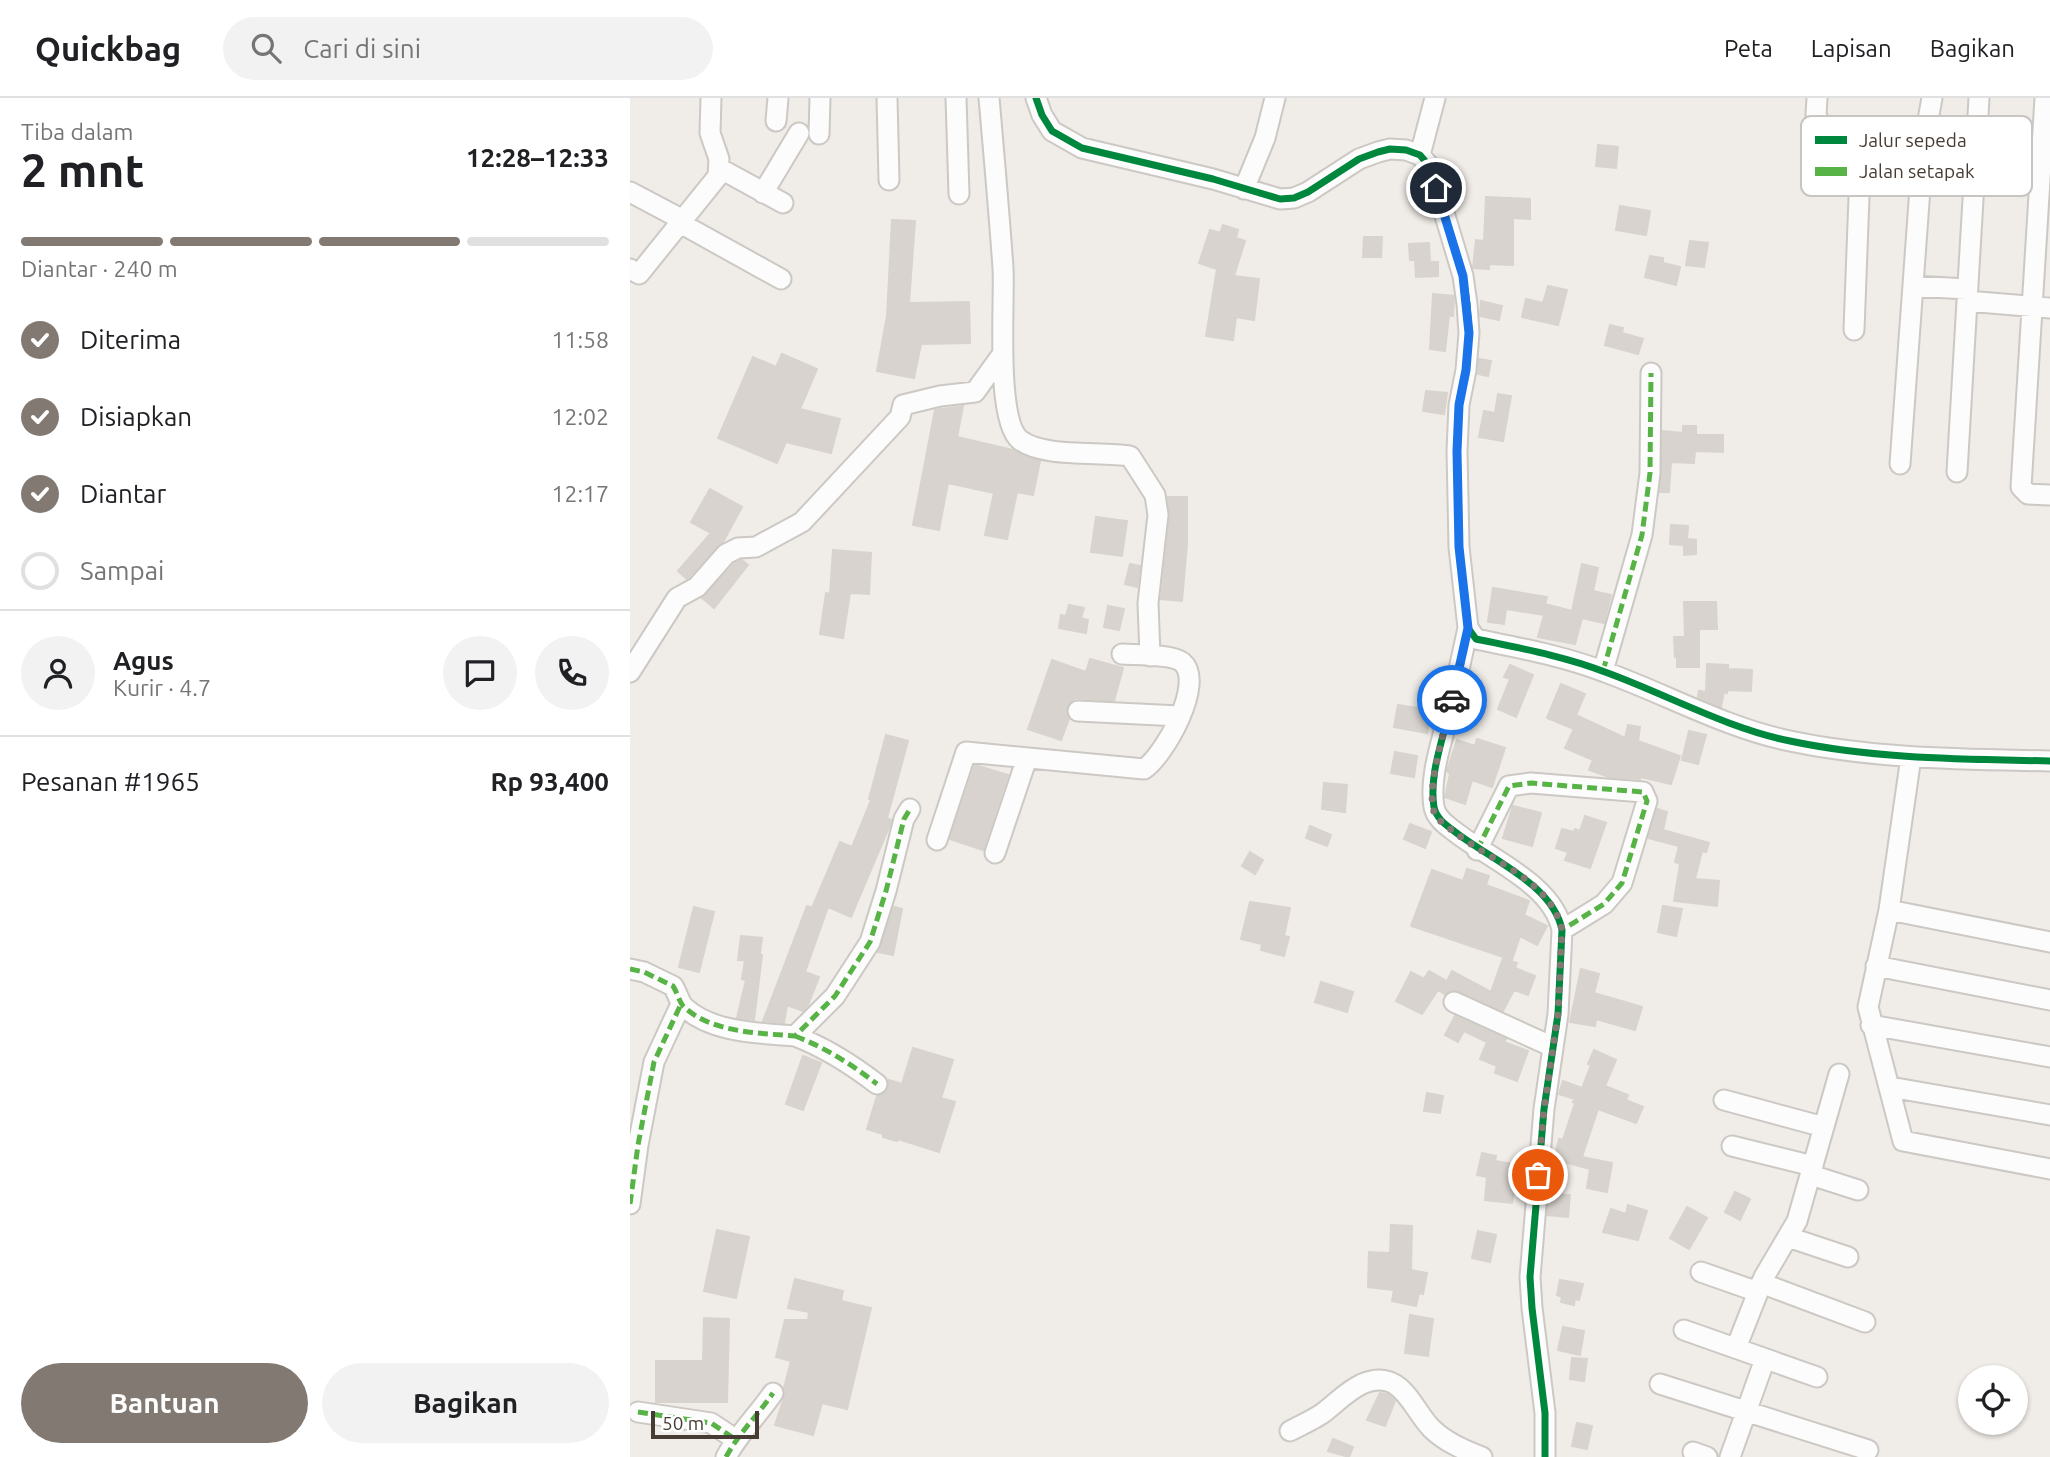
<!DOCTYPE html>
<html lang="id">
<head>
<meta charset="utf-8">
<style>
	:root { --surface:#fff; --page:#f2f2f2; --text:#202124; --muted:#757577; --line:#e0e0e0; --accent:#827a72 }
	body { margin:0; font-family:Ubuntu,sans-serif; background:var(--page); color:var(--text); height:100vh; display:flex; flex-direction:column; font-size:26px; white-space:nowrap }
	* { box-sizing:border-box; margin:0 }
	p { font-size:23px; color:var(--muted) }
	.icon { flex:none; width:38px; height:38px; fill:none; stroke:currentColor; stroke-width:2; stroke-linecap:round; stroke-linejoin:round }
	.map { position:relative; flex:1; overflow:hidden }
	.sheet { display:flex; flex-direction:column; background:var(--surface); width:630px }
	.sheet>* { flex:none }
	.controls { position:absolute; left:1328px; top:1267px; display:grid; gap:14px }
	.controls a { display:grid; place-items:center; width:70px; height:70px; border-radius:50%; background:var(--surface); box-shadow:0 2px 5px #0004; font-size:35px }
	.scale { position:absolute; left:21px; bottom:18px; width:108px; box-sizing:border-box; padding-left:7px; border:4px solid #463c33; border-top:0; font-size:19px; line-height:24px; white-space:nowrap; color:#463c33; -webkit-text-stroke:5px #fff; paint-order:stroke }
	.pin { position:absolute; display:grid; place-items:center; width:60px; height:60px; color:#fff; margin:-30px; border:4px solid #fff; border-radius:50%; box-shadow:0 2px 7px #0007 }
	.courier { position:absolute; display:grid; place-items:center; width:70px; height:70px; margin:-35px; border:5px solid #1a73e8; border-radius:50%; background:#fff; color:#222; box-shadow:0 2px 9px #0007 }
	.overview em { font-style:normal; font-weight:600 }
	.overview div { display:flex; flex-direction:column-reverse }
	.overview { display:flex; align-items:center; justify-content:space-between; height:119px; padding:0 21px }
	h1 { font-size:46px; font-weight:600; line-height:52px }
	.bar { display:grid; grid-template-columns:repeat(4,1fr); gap:10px 7px; align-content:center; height:84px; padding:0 21px }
	.bar i { height:9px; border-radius:5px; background:var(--line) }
	.bar .active { background:var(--accent) }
	.bar p { grid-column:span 4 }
	.line { display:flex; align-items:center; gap:18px; padding:0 21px; border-top:2px solid var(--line) }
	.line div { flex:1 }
	.round { display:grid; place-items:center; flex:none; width:74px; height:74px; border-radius:37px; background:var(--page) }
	ol { padding:0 21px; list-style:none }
	li { display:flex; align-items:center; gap:21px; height:77px }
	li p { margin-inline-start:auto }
	li .icon { padding:7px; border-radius:50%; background:var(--accent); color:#fff; stroke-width:4 }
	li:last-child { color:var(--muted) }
	li i { width:38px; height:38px; border:4px solid var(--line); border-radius:50% }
	.cta { display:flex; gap:14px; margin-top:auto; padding:14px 21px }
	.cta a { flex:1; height:80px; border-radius:42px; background:var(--accent); color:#fff; font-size:28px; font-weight:600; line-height:80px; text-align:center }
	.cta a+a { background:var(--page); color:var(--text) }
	header { display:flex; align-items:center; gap:42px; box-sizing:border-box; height:98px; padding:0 35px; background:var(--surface); border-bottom:2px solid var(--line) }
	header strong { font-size:33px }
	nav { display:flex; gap:38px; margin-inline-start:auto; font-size:24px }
	.search { width:490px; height:63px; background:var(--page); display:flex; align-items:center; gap:18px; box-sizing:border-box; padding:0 24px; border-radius:38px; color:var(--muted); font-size:26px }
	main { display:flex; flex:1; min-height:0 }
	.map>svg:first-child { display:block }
	.building { fill:#d8d3cf; stroke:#d8d3cd; stroke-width:2 }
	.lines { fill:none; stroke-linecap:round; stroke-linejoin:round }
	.minor-casing { stroke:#ccc8c4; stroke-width:23 }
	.minor { stroke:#fdfcfc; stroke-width:19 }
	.quiet { stroke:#57b346; stroke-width:5; stroke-dasharray:10 5; stroke-linecap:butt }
	.cycleway-casing { stroke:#fff; stroke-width:11 }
	.cycleway { stroke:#00873e; stroke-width:7 }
	.done { stroke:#827a72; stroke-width:7; stroke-dasharray:0 12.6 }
	.route { stroke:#1a73e8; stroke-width:9 }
	.key { fill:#fff; stroke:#c8c4c2; stroke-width:2 }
	.key-label { font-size:19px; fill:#463c33 }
</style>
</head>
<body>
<header>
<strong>Quickbag</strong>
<div class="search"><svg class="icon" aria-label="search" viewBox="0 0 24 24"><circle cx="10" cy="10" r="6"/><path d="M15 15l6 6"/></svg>Cari di sini</div>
<nav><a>Peta</a><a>Lapisan</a><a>Bagikan</a></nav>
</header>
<main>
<section class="sheet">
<div class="overview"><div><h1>2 mnt</h1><p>Tiba dalam</p></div><em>12:28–12:33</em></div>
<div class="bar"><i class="active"></i><i class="active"></i><i class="active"></i><i></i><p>Diantar · 240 m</p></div>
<ol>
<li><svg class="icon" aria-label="check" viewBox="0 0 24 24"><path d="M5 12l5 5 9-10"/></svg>Diterima<p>11:58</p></li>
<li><svg class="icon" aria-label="check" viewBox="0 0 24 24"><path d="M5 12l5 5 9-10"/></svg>Disiapkan<p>12:02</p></li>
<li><svg class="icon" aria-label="check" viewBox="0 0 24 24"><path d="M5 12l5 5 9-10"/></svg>Diantar<p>12:17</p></li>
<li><i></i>Sampai</li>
</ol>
<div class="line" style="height:126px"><a class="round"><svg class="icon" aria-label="person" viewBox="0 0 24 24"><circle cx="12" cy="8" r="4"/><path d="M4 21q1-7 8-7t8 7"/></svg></a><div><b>Agus</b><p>Kurir · 4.7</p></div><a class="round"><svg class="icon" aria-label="chat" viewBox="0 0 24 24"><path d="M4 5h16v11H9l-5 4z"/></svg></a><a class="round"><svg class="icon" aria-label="phone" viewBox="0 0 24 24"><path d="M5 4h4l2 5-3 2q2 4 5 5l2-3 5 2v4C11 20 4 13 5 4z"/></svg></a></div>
<div class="line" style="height:91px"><div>Pesanan #1965</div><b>Rp 93,400</b></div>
<div class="cta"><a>Bantuan</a><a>Bagikan</a></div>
</section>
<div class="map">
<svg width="1420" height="1359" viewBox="0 0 1420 1359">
	<rect width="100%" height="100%" fill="#f0ece8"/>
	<!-- building -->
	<path class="building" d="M968,47l20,2 -2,21 -20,-2z
		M856,99l44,2v20l-17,-1v47l-24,-1v5l-16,-1 3,-28 8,1z
		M990,108l30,5 -4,24 -30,-5z
		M262,122l23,1 -6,82 60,-1 1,41 -49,1 -7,34 -37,-7 10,-55z
		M593,127l15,5 -2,8 9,3 -11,35 25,3 -5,41 -18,-3 -3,23 -27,-4 11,-67 -18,-6 11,-33 10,3z
		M734,139h18l-1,20h-18z
		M1060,143l18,2 -4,24 -18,-2z
		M799,145l1,19h8v14l-22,1 -1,-17h-5l-1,-16z
		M1020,158l13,2v5l17,4 -4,18 -31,-8z
		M918,188l19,4 -9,35 -36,-8 4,-18 17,4z
		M803,196l21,2 -1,20 -4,-1 -4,36 -15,-2z
		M851,203l21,5 -3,14 -19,-4z
		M980,227l13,3 -1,5 21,6 -5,15 -33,-9z
		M152,256l35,15 -17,40 40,10 -9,34 -45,-11 -9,21 -59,-25 35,-81 23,10z
		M849,261l12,2 -3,15 -10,-2z
		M796,293l21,2 -3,21 -21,-3z
		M868,296l13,2 -8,45 -24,-4 5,-26 11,2z
		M333,308l-6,31 56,13 27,11 -7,34 -16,-3 -10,47 -22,-4 9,-42 -46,-10 -9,47 -26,-5 22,-115z
		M1053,328h13v9h27v17l-28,-1 -1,12 -23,-1 -2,30h-9l3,-61 20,2z
		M80,391l32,18 -19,35 -36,37 -9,-8 33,-38 -20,-11z
		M538,399h19v47l-5,57 -21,-2 9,-83z
		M466,419l31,4 -5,35 -31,-4z
		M1041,427l17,1 -1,13 9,1v14l-12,1v-10l-14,-1z
		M203,452l38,3 -2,41 -19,-1 -7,45 -23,-4 6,-41 4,1z
		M112,462l6,5 -34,43 -12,-10 32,-34z
		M500,466l10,2 -3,21 -12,-3z
		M952,466l16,4 -5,23 18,4 -7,28 -22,-5 -7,26 -37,-7 6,-22 -38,-6 -2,15 -16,-2 5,-34 54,9 -2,7 27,7z
		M1054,504h32l1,27h-18v38h-22v-10h-2l-1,-20h11z
		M439,507l15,3 -3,10 7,2 -2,13 -27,-5 2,-13 5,1z
		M478,508l16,3 -5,21 -15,-3z
		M460,561l33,9 -9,33 -38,-3 -4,2 -6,10 3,9 -8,21 -33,-11 24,-69 34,12z
		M1077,566l21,1v4l24,1 -1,21 -24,-1v3l-3,-1 -3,15 -23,-10 1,-6 7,1z
		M880,567l23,10 -17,42 -18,-8 12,-30 -6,-2z
		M931,586l24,10 -9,21 49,23 3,-13 12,2 -2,14 42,15 -9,28 -30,-7 -1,2 -31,-2 -20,-7 4,-10 -28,-12 9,-19 -27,-11z
		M768,607l33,5 -4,23 -33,-6z
		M1059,633l17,4 -8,29 -16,-4z
		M256,637l22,6 -21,77 4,2 -1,5 -39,92 -23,-10 -23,65 14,5 -11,28 -5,6 -16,-6 -3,18 -21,-2 44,-115 5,2 28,-66 12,5 19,-47 -2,-1z
		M847,641l28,9 -13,39 -20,-7 -7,24 -20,-7 5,-23 -3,-3 10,-31 18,6z
		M765,654l22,4 -3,21 -23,-4z
		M345,667l33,10 -25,75 -33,-11z
		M694,685l23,2 -2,27 -23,-3z
		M883,708l28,7 -9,33 -29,-8z
		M1027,711l10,3 -4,18 46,13 -3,9 -4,-1 -7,28 24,2 -2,25 -43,-5 6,-37 -5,-2 4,-16 -31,-8z
		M955,718l21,7 -16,45 -25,-8 3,-8 -12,-4 6,-19 12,3 1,-3 5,2z
		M780,726l21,8 -6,16 -21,-9z
		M680,728l21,9 -4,11 -21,-8z
		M620,754l13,8 -8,14 -13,-8z
		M837,771l22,7 -3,9 43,16 -5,14 23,11 -10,19 -17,-9 -8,24 -101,-34 21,-56 31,11z
		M620,804l40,6 -6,28 5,1 -5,19 -23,-6 1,-6 -21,-5z
		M1033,808l19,3 -6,27 -18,-4z
		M64,809l20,5 -15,60 -20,-5z
		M264,809l8,2 -9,46 -15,-3z
		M111,838l21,2 -2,16 2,1 -8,65 -17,-2 9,-38 -4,-1 3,-19h-7z
		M873,860l14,5 -2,5 20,8 -7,19 -14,-5 -11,21 -50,-21 -8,4 -7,-4 -16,24 -26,-13 15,-29 13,7 5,-8 18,10 5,-10 39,21z
		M951,871l18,5 -5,19 48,14 -7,23 -39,-11 -1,7 -25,-4z
		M691,884l32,10 -6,20 -32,-10z
		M825,918l51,23 -2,3 24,9 -11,30 -22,-8 2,-7 -17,-7 7,-17 -23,-11 -6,11 -13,-7z
		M283,950l40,12 -12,38 14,4 -16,50 -41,-13 -1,2 -14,-4v-3l-16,-5 10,-33 10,-5 2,-11 13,4z
		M964,952l22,10 -11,26 23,9 -2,5 17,7 -7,16 -38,-14 -16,48 30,6 -5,29 -20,-4 3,-19 -26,-7 -2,33h8l-2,22 -21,-2 4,-42 8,-34 4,1 12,-37 -2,-1 2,-3 -16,-5 4,-13 19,7 9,-23 -3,-1z
		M173,958l18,7 -18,47 -17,-6z
		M797,995l16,3 -3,17 -16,-2z
		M852,1055l14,3 -1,5 26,4 -2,15 -3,-1 -4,24 -27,-3 2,-23 -10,-2z
		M1105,1094l15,7 -10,21 -15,-8z
		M998,1107l19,6 -9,29 -35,-8 8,-23 15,5z
		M1057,1109l20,11 -18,31 -19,-11z
		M761,1127l21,1 -1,44 16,3 -4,21 -4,-1 -3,13 -24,-5 2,-11 -26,-3 1,-35 21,1z
		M87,1132l32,7 -13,61 -32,-7z
		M848,1133l18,4 -6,27 -18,-4z
		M165,1181l48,12 -2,10 30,7 -24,101 -25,-6 -9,32 -38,-10 10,-30 -1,-7 7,-27 -15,-4 9,-37h23l1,-8 -21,-4z
		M930,1182l23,4 -4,16 -4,-1 -1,6 -13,-3 1,-5 -5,-2z
		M780,1217l23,4 -5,37 -23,-3z
		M74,1220l25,1 -2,83h-71v-41h47z
		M933,1229l21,4 -4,24 -22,-5z
		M942,1260l15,1 -3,22 -14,-2z
		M750,1295l9,2 6,6 -10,25 -18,-6z
		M947,1325l15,3 -5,23 -15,-3z
		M703,1341l20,8 -4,10 -21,-6z"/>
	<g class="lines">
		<!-- minor casing -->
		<g class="minor-casing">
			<path id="minor" d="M257,0l2,82
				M326,0l3,96
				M359,0c5,57 10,113 14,170 2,33 -8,152 17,172 23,18 81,11 110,16l25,39 3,20 -10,88 2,53
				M406,0l6,17 10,16 30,17 131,31 67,20 14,-1 14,-6 51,-33 19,-7 12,-3 16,1 14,5 10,12 19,62 14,47 4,28 2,29 -3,37 -7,35 -2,46 2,96 9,81 8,11c43,9 88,17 129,33 61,22 121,56 185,69 85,18 173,18 260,20
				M1187,0l-1,17 12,24 -1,3 96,5 9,-49
				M1415,0l-24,389 7,7 22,1
				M146,23l2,-23
				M189,36l1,-36
				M790,57l15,-57
				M89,70l64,35
				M614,91l21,-51 10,-40
				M0,94l53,28
				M133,95l36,-60
				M50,125l101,56
				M0,171l9,5 79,-98 1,-17 -9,-26 1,-35
				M1283,188l54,3
				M1337,203l12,-203
				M1224,232l7,-186
				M1270,366l23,-317
				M1327,374l10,-171 83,7
				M838,530c-6,28 -12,56 -19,84 -7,30 -20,64 -15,95 2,11 12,18 20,24 35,28 99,53 108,99l-4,84 -14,95 -14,168 2,31 13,105v44
				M973,573l39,-136 8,-62 1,-100
				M0,574l47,-74 20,-11 29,-33 12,-6 18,-1 46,-25 98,-105 3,-12 37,-9 35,-4 26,-36
				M448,613l101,5
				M1281,659l-22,153 -21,97 35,134 147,28
				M307,742l29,-88 178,17c20,-13 62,-87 38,-107 -10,-8 -47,-7 -60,-8
				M847,752l32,-64 22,-3 112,9 4,9 -25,82 -18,21 -42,26
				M365,755l32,-95
				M1259,812l161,32
				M1246,868l174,34
				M0,871l14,3 29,14c4,6 6,15 10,20 28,27 76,27 112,30l40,-40 35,-54 16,-51 18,-72 6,-10
				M824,904l99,45
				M1241,927l179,32
				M165,938c31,12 56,28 82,48
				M1260,989l160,28
				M1094,1002l100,27
				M1102,1048l81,20
				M1181,1077l47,15
				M0,1106l8,-59 16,-83 27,-58
				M1158,1139l60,20
				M1071,1174l57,20
				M1131,1185l104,39
				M1054,1232l133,47
				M1106,1250l28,-71 33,-56 42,-147
				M1030,1286l208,66
				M8,1314l73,11 24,16
				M660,1333c11,-6 23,-11 33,-18 13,-10 24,-22 39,-29 39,-17 49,23 69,44 14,14 33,22 51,29
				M1063,1354l14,5
				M96,1359c13,-24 32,-42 47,-64
				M1100,1359l35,-98"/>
		</g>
		<!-- minor -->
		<use href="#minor" class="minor"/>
		<!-- quiet -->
		<path class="quiet" d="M973,573l39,-136 8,-62 1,-100
			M847,752l32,-64 22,-3 112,9 4,9 -25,82 -18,21 -42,26
			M0,871l14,3 29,14c4,6 6,15 10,20 28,27 76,27 112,30l40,-40 35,-54 16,-51 18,-72 6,-10
			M165,938c31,12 56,28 82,48
			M0,1106l8,-59 16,-83 27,-58
			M8,1314l73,11 24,16
			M96,1359c13,-24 32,-42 47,-64"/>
		<!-- cycleway casing -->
		<g class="cycleway-casing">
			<path id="cycleway" d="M406,0l6,17 10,16 30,17 131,31 67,20 14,-1 14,-6 51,-33 19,-7 12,-3 16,1 14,5 10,12 19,62 14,47 4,28 2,29 -3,37 -7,35 -2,46 2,96 9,81 8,11c43,9 88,17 129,33 61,22 121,56 185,69 85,18 173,18 260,20
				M838,530c-6,28 -12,56 -19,84 -7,30 -20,64 -15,95 2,11 12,18 20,24 35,28 99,53 108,99l-4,84 -14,95 -14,168 2,31 13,105v44"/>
		</g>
		<!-- cycleway -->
		<use href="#cycleway" class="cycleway"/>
	</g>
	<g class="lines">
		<!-- done -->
		<path class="done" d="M822,602c-6,25 -26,88 -18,112 4,10 16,16 23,22 36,28 95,48 105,96l-4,84 -14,95 -6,66"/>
		<!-- route -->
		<path class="route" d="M806,90l27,88 6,57 -3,37 -7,35 -2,46 2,96 9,81 -16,72"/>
	</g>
	<!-- legend -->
	<rect x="1171" y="18" width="231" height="80" rx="10" class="key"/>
	<rect x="1185" y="38" width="32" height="8" fill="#00873e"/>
	<rect x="1185" y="69" width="32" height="9" fill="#57b346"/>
	<g class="key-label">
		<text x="1229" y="49">Jalur sepeda</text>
		<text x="1229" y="80">Jalan setapak</text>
	</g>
</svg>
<div class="controls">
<a><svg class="icon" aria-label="locate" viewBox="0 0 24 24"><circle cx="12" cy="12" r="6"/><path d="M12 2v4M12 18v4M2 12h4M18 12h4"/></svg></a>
</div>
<div class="scale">50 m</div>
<div class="pin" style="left:908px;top:1077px;background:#ea580c"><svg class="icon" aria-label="bag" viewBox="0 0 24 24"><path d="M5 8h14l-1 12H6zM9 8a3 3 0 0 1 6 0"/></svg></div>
<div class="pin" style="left:806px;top:90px;background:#1f2937"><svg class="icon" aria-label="home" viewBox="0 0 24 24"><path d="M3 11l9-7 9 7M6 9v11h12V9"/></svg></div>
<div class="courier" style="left:822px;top:602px"><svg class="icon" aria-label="car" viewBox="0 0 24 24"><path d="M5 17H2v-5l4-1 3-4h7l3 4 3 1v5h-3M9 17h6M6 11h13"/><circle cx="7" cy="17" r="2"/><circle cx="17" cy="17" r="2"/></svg></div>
</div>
</main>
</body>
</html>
